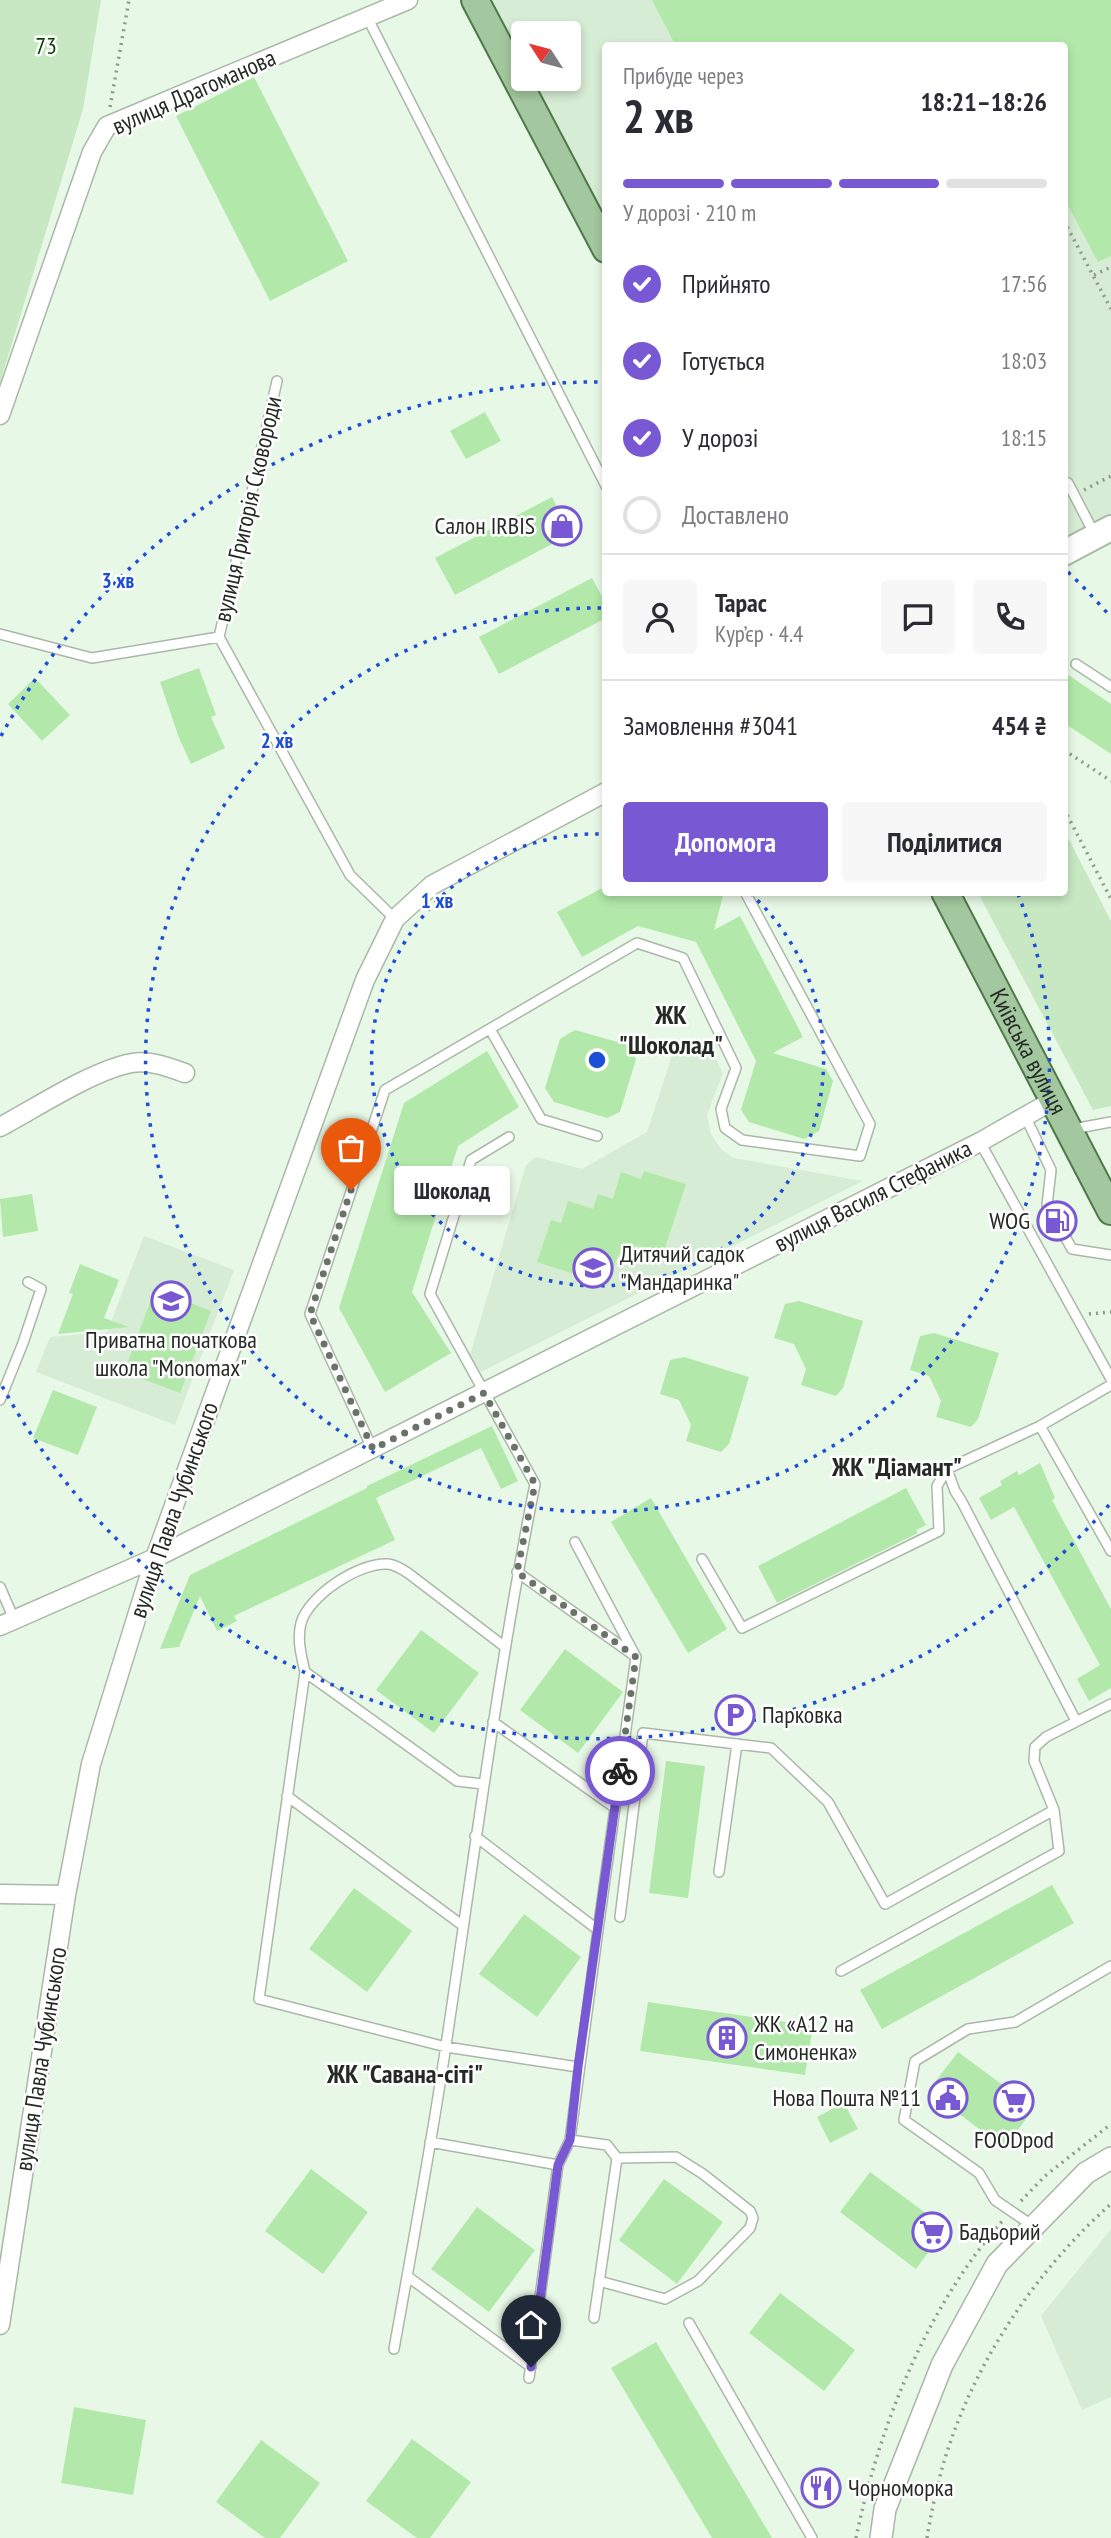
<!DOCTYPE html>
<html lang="uk">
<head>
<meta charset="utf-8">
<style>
	:root { --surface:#fff; --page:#f7f7f7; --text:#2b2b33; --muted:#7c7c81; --line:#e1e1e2; --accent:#7959d3 }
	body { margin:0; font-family:"PT Sans Narrow",sans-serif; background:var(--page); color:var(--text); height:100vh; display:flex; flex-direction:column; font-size:26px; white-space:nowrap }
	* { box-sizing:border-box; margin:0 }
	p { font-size:23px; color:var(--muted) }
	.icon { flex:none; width:38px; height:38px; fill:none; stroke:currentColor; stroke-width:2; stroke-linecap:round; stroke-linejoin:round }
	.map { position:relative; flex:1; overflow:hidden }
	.details { position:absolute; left:602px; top:42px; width:466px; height:854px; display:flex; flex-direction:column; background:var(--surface); border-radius:7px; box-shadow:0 4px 10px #0003 }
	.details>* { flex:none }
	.needle { width:46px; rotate:306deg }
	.buttons { position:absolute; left:511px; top:21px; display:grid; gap:14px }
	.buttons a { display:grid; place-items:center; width:70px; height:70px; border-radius:7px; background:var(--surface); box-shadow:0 4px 10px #0003; font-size:35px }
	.pin { position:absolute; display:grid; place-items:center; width:60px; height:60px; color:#fff; margin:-72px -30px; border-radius:50% 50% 50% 0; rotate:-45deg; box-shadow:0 0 7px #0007 }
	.pin .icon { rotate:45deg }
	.courier { position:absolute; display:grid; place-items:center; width:70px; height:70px; margin:-35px; border:5px solid #7959d3; border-radius:50%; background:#fff; color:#222; box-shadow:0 2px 9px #0007 }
	.bubble { position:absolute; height:49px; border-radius:7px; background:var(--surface); box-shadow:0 4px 10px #0003; font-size:23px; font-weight:600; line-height:49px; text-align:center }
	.summary em { font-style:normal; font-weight:600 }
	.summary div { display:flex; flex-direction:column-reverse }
	.summary { display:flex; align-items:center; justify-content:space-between; height:119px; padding:0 21px }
	h1 { font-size:46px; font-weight:600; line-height:52px }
	.bar { display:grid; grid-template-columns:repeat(4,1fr); gap:10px 7px; align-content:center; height:84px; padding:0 21px }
	.bar i { height:9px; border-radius:5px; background:var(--line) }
	.bar .on { background:var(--accent) }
	.bar p { grid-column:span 4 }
	.line { display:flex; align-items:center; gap:18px; padding:0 21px; border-top:2px solid var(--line) }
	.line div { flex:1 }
	.round { display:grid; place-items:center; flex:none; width:74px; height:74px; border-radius:7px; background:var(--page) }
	ol { padding:0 21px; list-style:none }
	li { display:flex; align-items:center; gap:21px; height:77px }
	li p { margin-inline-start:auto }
	li .icon { padding:7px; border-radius:50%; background:var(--accent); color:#fff; stroke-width:4 }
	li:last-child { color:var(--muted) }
	li i { width:38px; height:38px; border:4px solid var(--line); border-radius:50% }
	.action { display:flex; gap:14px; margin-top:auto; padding:14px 21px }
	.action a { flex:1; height:80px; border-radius:7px; background:var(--accent); color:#fff; font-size:28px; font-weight:600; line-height:80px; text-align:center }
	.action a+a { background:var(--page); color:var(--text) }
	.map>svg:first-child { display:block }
	.built { fill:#d7ecd4; fill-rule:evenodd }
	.green { fill:#c7e8c2 }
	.building { fill:#b2e9aa }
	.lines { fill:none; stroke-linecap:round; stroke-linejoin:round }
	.service-casing { stroke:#aab8a7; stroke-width:12 }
	.minor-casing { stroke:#aab8a7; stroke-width:21 }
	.tertiary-casing { stroke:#aab8a7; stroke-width:24 }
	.secondary-casing { stroke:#aab8a7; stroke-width:28 }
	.primary-casing { stroke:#4f784a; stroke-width:30 }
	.path { stroke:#8e998c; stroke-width:3.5; stroke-dasharray:2 5; stroke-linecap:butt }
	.service { stroke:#fff; stroke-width:9 }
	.minor { stroke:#fff; stroke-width:18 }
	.tertiary { stroke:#fff; stroke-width:21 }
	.secondary { stroke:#fff; stroke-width:24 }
	.primary { stroke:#a3c79e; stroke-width:26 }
	.done { stroke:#697368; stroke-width:7; stroke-dasharray:0 12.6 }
	.route { stroke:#7959d3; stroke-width:9 }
	.ring { fill:none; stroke:#1d4ed8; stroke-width:3.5; stroke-dasharray:3.5 7 }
	.labels { text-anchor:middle; stroke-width:5; stroke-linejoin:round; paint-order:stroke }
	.park-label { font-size:24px; fill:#084002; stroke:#fff }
	.street-label { font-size:24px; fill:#252b24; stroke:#fff }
	.poi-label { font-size:24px; fill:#252b24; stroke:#fff; text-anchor:start }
	.neighbourhood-label { font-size:26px; font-weight:bold; fill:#252b24; stroke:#fff }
	.centre { fill:#1d4ed8; stroke:#fff; stroke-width:3.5 }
	.ring-label { font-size:21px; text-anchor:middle; font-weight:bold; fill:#1d4ed8; stroke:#fff; stroke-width:5; stroke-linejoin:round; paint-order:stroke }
</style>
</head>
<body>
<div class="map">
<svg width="1111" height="2538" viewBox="0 0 1111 2538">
	<rect width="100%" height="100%" fill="#e8f8e6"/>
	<!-- built -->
	<path class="built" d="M475,0h636v528l-47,25v-507h-458l-1,203zM523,33h46v46h-46z
		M707,1041l16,32 -16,42 4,19 10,15 13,9 129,23 -382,191 -11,-17 56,-190 10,-8 46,12 65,-37 25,-76z
		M144,1236l90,34 -59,155 -139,-53 14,-35 57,-5z
		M1111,2229v168l-29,13 -41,-94z"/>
	<!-- green -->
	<path class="green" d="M0,0h101l-18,109 -83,274z
		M1064,830l47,91v185l-18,4 -115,-217 86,-1z"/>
	<!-- building -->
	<path class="building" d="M652,0h459v256l-13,6 -34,-64v-152h-388z
		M254,77l94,184 -78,40 -94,-185z
		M485,412l16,29 -35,18 -16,-28z
		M552,497l19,37 -116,61 -20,-37z
		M592,578l14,26v14l-107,56 -20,-37z
		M199,668l17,47 -5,2 14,31 -34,16 -12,-26 -19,-56z
		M1064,672l47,32v50l-47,-31z
		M35,678l35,37 -28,26 -34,-37z
		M606,886v6h118l-10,38 26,-14 63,121 -30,16 53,16 7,12 -14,50 -15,8 -55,-17 -8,-12 15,-49 -60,-119 -58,-16 -56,31 -25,-45z
		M575,1030l53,15 8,14 -16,53 -13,6 -53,-16 -9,-14 15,-49z
		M487,1051l32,56 -61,39 -46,146 39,61 -66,39 -46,-84 65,-205z
		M644,1171l42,13 -23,70 -26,-8 -19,9 -10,30 -71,-23 14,-42 10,3 7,-22 25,8 5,-15 15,5 8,-27 20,7z
		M32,1194l6,37 -35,6 -3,-38z
		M80,1264l39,16 -15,38 25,9 -71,7 15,-40 -4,-1z
		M155,1289l56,22 -31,82 -56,-21z
		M799,1301l64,20 -20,67 -7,8 -35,-11 5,-16 -12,-25 -20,-6 11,-34z
		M934,1333l65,20 -21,66 -7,8 -35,-10 5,-16 -12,-25 -19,-6 10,-34z
		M684,1357l65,20 -20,67 -8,8 -35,-11 5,-16 -12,-25 -19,-6 10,-34z
		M53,1390l44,17 -19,48 -45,-17z
		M492,1426l26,55 -17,8 -20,-41 -105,50 19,42 -161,76 3,5 -20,10 -17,-35 -21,51 -19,2 30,-74 177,-87v-2z
		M1040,1463l15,35 -3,2 59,109v79l-22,13 -12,-22 23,-14 -19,-35 -67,-123 -23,13 -12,-22 23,-13 -2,-4 17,-10 2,4z
		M906,1488l20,37 -10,5 2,3 -141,70 -19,-37z
		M651,1498l76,131 -39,24 -77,-131z
		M421,1630l58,43 -45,60 -58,-43z
		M565,1649l58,43 -45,61 -58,-43z
		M666,1761l39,5 -17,132 -39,-5z
		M1052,1885l22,38 -192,106 -22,-39z
		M354,1888l58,43 -45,61 -58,-43z
		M524,1914l57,43 -44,60 -58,-43z
		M648,2002l165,24 -8,49 -165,-24z
		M958,2052l76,56 -29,40 -77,-57z
		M844,2103l14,26 -28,14 -13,-26z
		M311,2169l57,43 -45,62 -58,-43z
		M870,2172l76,56 -30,41 -76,-57z
		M664,2179l59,43 -46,62 -58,-44z
		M477,2207l58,43 -46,62 -58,-43z
		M780,2293l75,57 -31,41 -75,-58z
		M656,2342l24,40 92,156h-60l-101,-170z
		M74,2407l72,13 -13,75 -72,-12z
		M412,2439l59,43 -41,56h-13l-51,-37z
		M261,2440l59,43 -40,55h-15l-49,-36z"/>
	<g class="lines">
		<!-- service casing -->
		<g class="service-casing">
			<path id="service" d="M367,17l239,469
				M277,381l-58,256 131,238 45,44
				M1068,483l27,52
				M0,634l92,24 127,-21
				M1076,664l35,23
				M490,1029l51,90 56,17
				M1025,1116l26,54 -4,35 25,44 39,6
				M1073,1129l38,-7
				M980,1142l131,237
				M0,1400l23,-57 18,-54 -13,-7
				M1040,1426l71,125
				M372,1448l-62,-134 75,-224 252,-147 46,15 53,110 -15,41 4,19 17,12 118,16 10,-32 -125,-232
				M575,1542l61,115 -38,273
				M702,1559l40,69 197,-97 -2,-45 10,-17
				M517,1572l118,84
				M0,1587l14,32
				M505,1647l-97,-74c-6,-4 -12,-8 -20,-9 -28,-2 -79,31 -87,59 -4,16 0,32 4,49l-46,327 187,48 132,20
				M305,1672l152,109 26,3
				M1076,1721l-114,-219 -7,-11 -8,-22 93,-43 71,-41
				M493,1722l121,85
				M287,1796l175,129
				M475,1836l123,94 -28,210 37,5 10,13 -23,160
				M719,1872l18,-128
				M620,1917l23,-184 128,15 57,54 57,102 169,-94
				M841,1971l218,-120 -5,-41 -20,-49 1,-14 11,-10 65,-33
				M430,2142l128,23
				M1033,2226l-38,-26 -16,-27 -75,-53 11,-59 53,-32 47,-7 96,-56
				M407,2276l124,91
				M599,2281l66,18 33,-18 52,-53 3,-10 -3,-7 -47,-37 -27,-17 -59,1
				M689,2323l123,215
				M394,2349c18,-101 37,-202 52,-304 28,-187 52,-375 89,-561l-105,-190 41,-134 38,-23
				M529,2378l29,-213 12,-25"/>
		</g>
		<!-- minor casing -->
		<g class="minor-casing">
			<path id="minor" d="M0,415l92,-263 15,-26 301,-126
				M0,1127c36,-19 93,-57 132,-64 18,-3 36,4 53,10
				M0,1626l155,-68 825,-416 72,-41
				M0,1894l66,1
				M0,2325l66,-430 25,-131 64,-206 210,-578 30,-61 37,-34 174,-93"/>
		</g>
		<!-- tertiary casing -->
		<g class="tertiary-casing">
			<path id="tertiary" d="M881,2538l4,-29 57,-144 55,-101 89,-91 25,-15"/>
		</g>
		<!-- secondary casing -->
		<g class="secondary-casing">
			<path id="secondary" d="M1064,553l47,-25"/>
		</g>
		<!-- primary casing -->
		<g class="primary-casing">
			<g id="primary">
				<path d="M475,0l131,249"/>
				<path id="s1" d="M945,892l166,319"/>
			</g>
		</g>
		<!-- path -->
		<path class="path" d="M110,107l19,-107
			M1064,221l47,88
			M1094,275l17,-8
			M1084,490l27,-14
			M1064,750l47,31
			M1064,809l47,90
			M1089,1314l22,-2
			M1021,2201l24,-25 66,-52
			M856,2538c23,-112 71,-232 148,-319
			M927,2538c4,-24 9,-49 16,-73 29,-99 91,-193 168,-261"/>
		<!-- service -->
		<use href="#service" class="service"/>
		<!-- minor -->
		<use href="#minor" class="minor"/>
		<!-- tertiary -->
		<use href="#tertiary" class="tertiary"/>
		<!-- secondary -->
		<use href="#secondary" class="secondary"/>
		<!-- primary -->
		<use href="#primary" class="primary"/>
	</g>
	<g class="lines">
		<!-- done -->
		<path class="done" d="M351,1190l-41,124 63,135 111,-56 51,91 -18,88 119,85 -16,114"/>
		<!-- route -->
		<path class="route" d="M531,2367l27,-202 12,-25 8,-73 42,-296"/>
	</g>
	<!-- distance rings -->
	<g class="ring">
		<path d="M750 893A226 226 0 1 1 605 834"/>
		<path d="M1018 894A452 452 0 1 1 605 608"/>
		<path d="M1109 1505A678 678 0 0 1 1 1384M1 736A678 678 0 0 1 603 382M1068 572A678 678 0 0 1 1109 615"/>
	</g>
	<!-- icons -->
	<defs>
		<g id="shop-ring" transform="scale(2.0125)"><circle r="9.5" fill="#fff" stroke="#7959d3" stroke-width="1.5"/><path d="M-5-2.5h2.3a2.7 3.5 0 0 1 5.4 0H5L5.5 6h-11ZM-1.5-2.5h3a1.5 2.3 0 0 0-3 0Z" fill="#7959d3"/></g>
		<g id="fuel-ring" transform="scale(2.0125)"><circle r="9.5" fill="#fff" stroke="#7959d3" stroke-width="1.5"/><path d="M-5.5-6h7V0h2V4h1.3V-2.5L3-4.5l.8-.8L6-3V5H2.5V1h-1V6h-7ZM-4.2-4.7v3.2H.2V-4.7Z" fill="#7959d3"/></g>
		<g id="school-ring" transform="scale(2.0125)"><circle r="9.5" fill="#fff" stroke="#7959d3" stroke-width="1.5"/><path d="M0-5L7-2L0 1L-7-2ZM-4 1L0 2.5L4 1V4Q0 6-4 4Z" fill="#7959d3"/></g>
		<g id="parking-ring" transform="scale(2.0125)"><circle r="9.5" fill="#fff" stroke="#7959d3" stroke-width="1.5"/><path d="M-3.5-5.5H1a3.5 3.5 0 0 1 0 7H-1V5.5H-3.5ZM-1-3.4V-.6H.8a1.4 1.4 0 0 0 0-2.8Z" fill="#7959d3"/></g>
		<g id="building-ring" transform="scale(2.0125)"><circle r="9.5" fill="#fff" stroke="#7959d3" stroke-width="1.5"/><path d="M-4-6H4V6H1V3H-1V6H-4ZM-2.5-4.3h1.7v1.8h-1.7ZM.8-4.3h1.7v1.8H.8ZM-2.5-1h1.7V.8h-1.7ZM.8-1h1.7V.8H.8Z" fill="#7959d3"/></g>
		<g id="civic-ring" transform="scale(2.0125)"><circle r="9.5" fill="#fff" stroke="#7959d3" stroke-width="1.5"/><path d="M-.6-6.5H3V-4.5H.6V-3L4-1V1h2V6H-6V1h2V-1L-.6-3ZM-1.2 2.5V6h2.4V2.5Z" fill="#7959d3"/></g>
		<g id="supermarket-ring" transform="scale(2.0125)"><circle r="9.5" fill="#fff" stroke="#7959d3" stroke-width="1.5"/><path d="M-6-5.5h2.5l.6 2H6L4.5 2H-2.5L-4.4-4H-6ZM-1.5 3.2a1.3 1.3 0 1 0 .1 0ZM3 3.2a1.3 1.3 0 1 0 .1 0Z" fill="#7959d3"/></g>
		<g id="restaurant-ring" transform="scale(2.0125)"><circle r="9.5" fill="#fff" stroke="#7959d3" stroke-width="1.5"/><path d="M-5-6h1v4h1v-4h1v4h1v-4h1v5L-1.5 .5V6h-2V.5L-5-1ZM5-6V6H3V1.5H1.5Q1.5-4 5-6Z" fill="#7959d3"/></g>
	</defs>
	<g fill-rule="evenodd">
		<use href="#shop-ring" x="562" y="526"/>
		<use href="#fuel-ring" x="1057" y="1221"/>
		<use href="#school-ring" x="593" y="1268"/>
		<use href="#school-ring" x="171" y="1301"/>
		<use href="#parking-ring" x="735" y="1715"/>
		<use href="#building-ring" x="727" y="2038"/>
		<use href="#civic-ring" x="948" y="2098"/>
		<use href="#supermarket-ring" x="1014" y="2101"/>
		<use href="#supermarket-ring" x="932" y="2232"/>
		<use href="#restaurant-ring" x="821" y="2488"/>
	</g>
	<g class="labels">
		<!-- park labels -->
		<g class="park-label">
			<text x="46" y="54">73</text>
		</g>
		<!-- street labels -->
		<g class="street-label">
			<text transform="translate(194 92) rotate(-24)" y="8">вулиця Драгоманова</text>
			<text transform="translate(248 509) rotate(-77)" y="8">вулиця Григорія Сковороди</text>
			<text dy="8" stroke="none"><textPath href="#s1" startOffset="180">Київська вулиця</textPath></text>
			<text transform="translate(873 1196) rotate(-27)" y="8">вулиця Василя Стефаника</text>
			<text transform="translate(174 1510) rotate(-71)" y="8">вулиця Павла Чубинського</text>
			<text transform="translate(41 2059) rotate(-81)" y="8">вулиця Павла Чубинського</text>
		</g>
		<!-- poi labels -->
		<g class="poi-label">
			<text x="535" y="534" text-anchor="end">Салон IRBIS</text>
			<text x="1030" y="1229" text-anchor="end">WOG</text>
			<text x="620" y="1262">Дитячий садок<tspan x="620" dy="28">"Мандаринка"</tspan></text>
			<text x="171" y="1348" text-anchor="middle">Приватна початкова<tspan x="171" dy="28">школа "Monomax"</tspan></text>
			<text x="762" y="1723">Парковка</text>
			<text x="754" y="2032">ЖК «А12 на<tspan x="754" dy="28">Симоненка»</tspan></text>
			<text x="921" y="2106" text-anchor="end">Нова Пошта №11</text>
			<text x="1014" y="2148" text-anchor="middle">FOODpod</text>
			<text x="959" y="2240">Бадьорий</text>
			<text x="848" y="2496">Чорноморка</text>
		</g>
		<!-- neighbourhood labels -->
		<g class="neighbourhood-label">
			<text x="671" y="1024">ЖК<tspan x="671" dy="30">"Шоколад"</tspan></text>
			<text x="897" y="1476">ЖК "Діамант"</text>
			<text x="405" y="2083">ЖК "Савана-сіті"</text>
		</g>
	</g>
	<circle cx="597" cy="1060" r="10" class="centre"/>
	<g class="ring-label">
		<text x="118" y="588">3 хв</text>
		<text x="277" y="748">2 хв</text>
		<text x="437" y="908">1 хв</text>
	</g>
</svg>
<div class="buttons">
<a><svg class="needle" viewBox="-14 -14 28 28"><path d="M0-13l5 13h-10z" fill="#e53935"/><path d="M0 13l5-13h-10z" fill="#7c7c81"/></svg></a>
</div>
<div class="pin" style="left:351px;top:1190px;background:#ea580c"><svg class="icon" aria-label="bag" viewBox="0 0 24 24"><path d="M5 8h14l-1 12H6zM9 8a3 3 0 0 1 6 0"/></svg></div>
<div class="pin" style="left:531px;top:2367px;background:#1f2937"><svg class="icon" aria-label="home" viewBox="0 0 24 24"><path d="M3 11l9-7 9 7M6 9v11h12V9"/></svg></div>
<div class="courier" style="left:620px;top:1771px"><svg class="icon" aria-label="bike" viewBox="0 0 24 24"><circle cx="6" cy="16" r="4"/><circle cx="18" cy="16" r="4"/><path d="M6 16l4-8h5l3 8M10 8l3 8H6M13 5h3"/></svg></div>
<div class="bubble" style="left:394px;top:1166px;width:116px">Шоколад</div>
<section class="details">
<div class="summary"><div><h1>2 хв</h1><p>Прибуде через</p></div><em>18:21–18:26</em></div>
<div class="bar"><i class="on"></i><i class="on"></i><i class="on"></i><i></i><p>У дорозі · 210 m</p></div>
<ol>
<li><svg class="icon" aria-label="check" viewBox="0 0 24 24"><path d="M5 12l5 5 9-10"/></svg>Прийнято<p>17:56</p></li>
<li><svg class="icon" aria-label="check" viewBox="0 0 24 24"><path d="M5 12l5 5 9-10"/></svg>Готується<p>18:03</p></li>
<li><svg class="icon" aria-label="check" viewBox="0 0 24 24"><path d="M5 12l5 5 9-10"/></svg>У дорозі<p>18:15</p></li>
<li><i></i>Доставлено</li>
</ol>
<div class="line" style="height:126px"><a class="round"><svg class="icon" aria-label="person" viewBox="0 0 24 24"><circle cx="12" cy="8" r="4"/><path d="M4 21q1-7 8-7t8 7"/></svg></a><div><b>Тарас</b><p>Кур’єр · 4.4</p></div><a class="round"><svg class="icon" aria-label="chat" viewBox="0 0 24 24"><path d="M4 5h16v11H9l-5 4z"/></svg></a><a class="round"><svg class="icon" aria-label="phone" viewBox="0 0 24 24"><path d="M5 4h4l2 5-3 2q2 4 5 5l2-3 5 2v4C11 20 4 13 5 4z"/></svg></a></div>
<div class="line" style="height:91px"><div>Замовлення #3041</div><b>454 ₴</b></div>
<div class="action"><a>Допомога</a><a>Поділитися</a></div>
</section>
</div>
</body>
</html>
